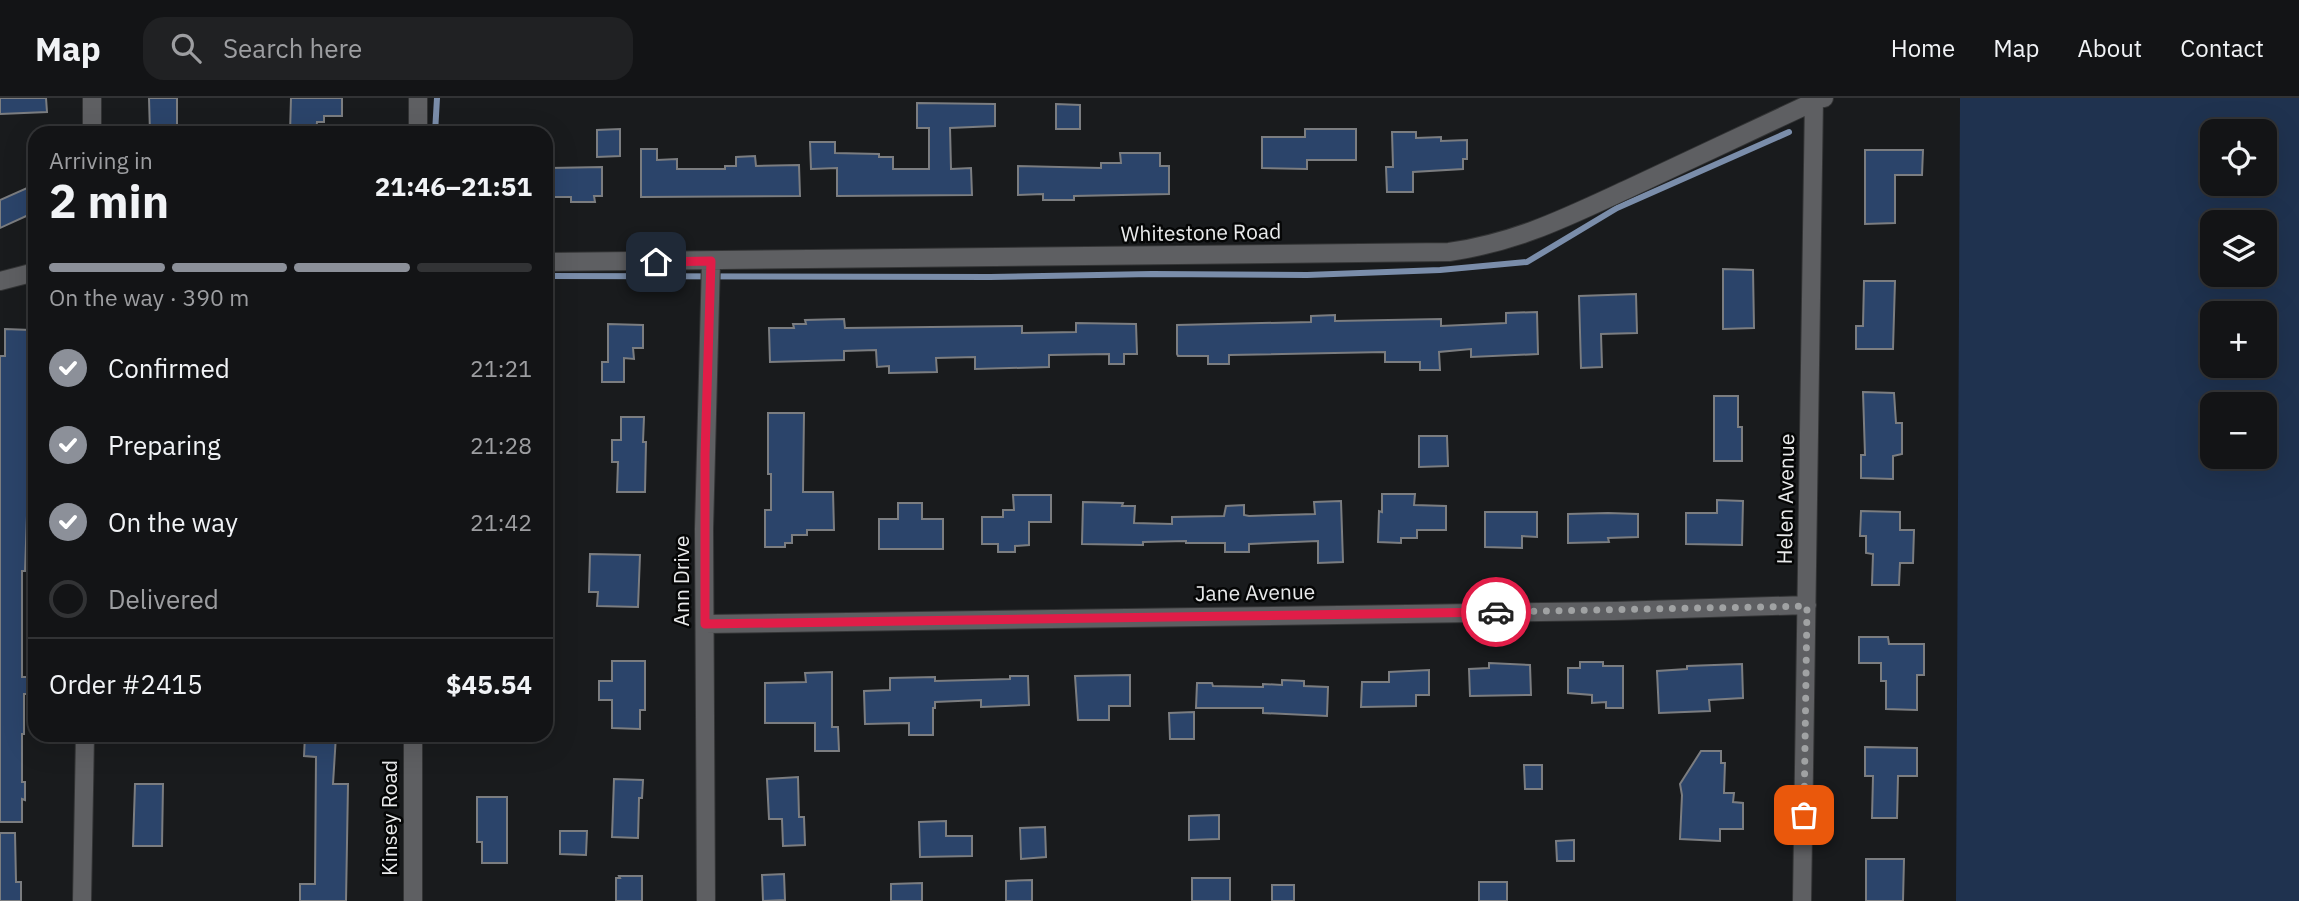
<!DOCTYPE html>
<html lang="en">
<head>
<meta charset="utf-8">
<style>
	:root { --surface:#131416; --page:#202123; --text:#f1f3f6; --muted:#9d9ea1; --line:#323335; --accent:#8c9099 }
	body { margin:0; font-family:"IBM Plex Sans",sans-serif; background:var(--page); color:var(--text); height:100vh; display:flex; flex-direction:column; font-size:26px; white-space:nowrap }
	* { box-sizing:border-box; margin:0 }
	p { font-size:23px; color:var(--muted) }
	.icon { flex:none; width:38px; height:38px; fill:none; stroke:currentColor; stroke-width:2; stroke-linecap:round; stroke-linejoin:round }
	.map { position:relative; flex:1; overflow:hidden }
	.panel { position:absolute; left:28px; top:28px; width:525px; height:616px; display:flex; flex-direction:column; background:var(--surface); border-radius:21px; box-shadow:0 7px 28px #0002,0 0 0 2px var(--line) }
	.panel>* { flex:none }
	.buttons { position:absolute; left:2200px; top:21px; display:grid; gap:14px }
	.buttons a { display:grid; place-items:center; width:77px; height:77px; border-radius:14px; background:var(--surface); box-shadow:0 7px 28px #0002,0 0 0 2px var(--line); font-size:35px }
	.pin { position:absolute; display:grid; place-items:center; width:60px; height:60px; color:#fff; margin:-30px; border-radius:14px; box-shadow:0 4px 10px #0006 }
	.courier { position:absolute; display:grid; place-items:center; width:70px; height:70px; margin:-35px; border:5px solid #e11d48; border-radius:50%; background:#fff; color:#222; box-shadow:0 2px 9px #0007 }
	.summary em { font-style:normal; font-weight:700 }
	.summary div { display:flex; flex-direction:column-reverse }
	.summary { display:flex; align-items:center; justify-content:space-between; height:119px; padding:0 21px }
	h1 { font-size:46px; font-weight:700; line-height:52px }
	.bar { display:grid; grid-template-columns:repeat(4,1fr); gap:10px 7px; align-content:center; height:84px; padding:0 21px }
	.bar i { height:9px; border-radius:5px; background:var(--line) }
	.bar .selected { background:var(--accent) }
	.bar p { grid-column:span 4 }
	.line { display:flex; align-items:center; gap:18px; padding:0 21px; border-top:2px solid var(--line) }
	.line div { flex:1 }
	ol { padding:0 21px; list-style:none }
	li { display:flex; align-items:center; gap:21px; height:77px }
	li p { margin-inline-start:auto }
	li .icon { padding:7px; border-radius:50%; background:var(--accent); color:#fff; stroke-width:4 }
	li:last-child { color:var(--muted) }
	li i { width:38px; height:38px; border:4px solid var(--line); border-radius:50% }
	header { display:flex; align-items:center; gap:42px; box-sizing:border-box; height:98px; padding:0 35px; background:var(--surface); border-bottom:2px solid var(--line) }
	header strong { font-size:33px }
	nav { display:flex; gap:38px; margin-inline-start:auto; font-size:24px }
	.search { width:490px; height:63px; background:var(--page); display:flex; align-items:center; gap:18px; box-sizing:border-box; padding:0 24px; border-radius:21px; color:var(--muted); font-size:26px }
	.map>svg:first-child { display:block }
	.green { fill:#1f324f; fill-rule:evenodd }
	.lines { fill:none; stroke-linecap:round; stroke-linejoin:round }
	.stream { stroke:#7a8daa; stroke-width:6 }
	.building { fill:#2b446a; stroke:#7b7d80; stroke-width:2 }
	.minor-casing { stroke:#333435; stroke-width:20 }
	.minor { stroke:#5e5f62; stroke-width:18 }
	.done { stroke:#a0a2a3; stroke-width:7; stroke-dasharray:0 12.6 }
	.route { stroke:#e11d48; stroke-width:9 }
	.labels { text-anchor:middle; stroke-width:5; stroke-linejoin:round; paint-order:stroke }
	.street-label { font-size:21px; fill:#e9eaeb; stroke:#050606 }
</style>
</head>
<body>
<header>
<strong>Map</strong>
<div class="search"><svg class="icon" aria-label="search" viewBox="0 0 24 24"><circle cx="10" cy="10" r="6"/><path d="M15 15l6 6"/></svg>Search here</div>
<nav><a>Home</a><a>Map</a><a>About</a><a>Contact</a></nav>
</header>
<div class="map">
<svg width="2299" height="803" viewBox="0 0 2299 803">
	<rect width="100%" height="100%" fill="#191b1d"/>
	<!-- green -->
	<path class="green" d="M1960,0h339v803h-343zM2212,33h52v53h-52zM2212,124h52v53h-52zM2212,215h52v53h-52zM2212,306h52v53h-52z"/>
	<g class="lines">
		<!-- stream -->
		<path class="stream" d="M435,35l2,-35
			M546,178l444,1 162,-3 155,1 133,-5 87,-8 90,-54 172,-76"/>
	</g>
	<!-- building -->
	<path class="building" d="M0,0h46l1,14 -47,2z
		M149,0h28v35h-27z
		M291,0h51v18h-18v6h-7l-1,11h-26z
		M917,5l78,1v22l-45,2 1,41 20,-1 1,27 -135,1v-28l-26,1 -1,-27h25v11l44,1v3h14v12h36v-41h-12z
		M1056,6l24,1v24h-24z
		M620,31v27l-23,1v-27z
		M1305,31h51v31h-49v9l-45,-1v-31h43z
		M1392,34h24v6l25,-1v4l26,-1v19h-4v10l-50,3v20h-26l-1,-25h7z
		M641,51h16v11l20,-1v10h48v-3h11v-9l19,-1 1,10 43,-1 1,31 -159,1z
		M1865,52h58l-1,25h-27v48l-30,1z
		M1120,55h40v13h9v28l-95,2v4h-31v-6l-25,1v-29l83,2v-5h20z
		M602,69v29h-8l1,6h-24v-5h-21v-29z
		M27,90l8,18v6l-35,16v-28z
		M1723,171l30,1 1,58 -31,1z
		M1864,183h31l-2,68h-37v-23h7z
		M1636,196l1,39 -36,1 1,33 -21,1 -2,-72z
		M1537,214l1,42 -67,3v-8l-32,3 1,18h-20v-8h-35v-10l-156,3v9h-21v-8h-30l-1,-2v-29l134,-3v-6l24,-1v6l106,-2v7l65,-3v-10z
		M844,221l1,9 177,-2v7l54,-1v-9l60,1 1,30h-13v10h-15v-10l-60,1v12l-74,2v-12l-39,1 1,14 -48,1v-7l-12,1 -1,-17 -32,1v9l-74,2 -1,-34h25l-1,-4h13l-1,-4z
		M608,226l35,1v23h-10l1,11 -10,-1v24h-22v-20h6z
		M5,231l25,1 -1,112h5v18h-5l-4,111h-3v106h5v17h-3v40h-2v48h3v18l-3,-1v23h-22v-466h5z
		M1863,294l31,1 2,30h6v31l-9,2v23l-32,-1v-23h4z
		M1714,298h24v31h4v34h-28z
		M768,315h36l-1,79h30l1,38h-27v5h-15v8h-7v4h-20v-37h6v-36h-3z
		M621,319h23l-1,25h3l-1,50h-28l1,-30h-6v-22h9z
		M1419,338h28l1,30 -29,1z
		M1382,396h33l-1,11 32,1v24h-29v8h-16v5l-23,-1 1,-31 3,1z
		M1013,397h38v27h-22v23l-14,1v6h-17v-8h-16v-27h21v-7h11z
		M1717,402l26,1 -1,44 -56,-1v-31h31z
		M1341,403l2,61 -25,1v-22l-69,3v8h-24v-9h-39v-2l-43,1v3l-61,-1 1,-42 40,1 -1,3h13l-1,17 38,1v-7l52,-1 2,-10 18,-1v10l5,1 66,-2 -1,-12z
		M898,405h24v16h21v30h-64v-30h19z
		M1861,413l39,1v18h14l-1,33h-13l-1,22h-27l1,-31 -7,-1v-17h-6z
		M1485,414h52v25l-15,-1v12l-37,-1z
		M1608,415l30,1v23l-30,1 1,4 -41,1v-29z
		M590,456l50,1 -2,52 -41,-1 1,-14h-9z
		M1859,539h29l1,7h35v31h-7v35l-31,-1v-28h-5v-18h-22z
		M612,563h33v49h-5v19l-28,-1v-28h-13v-19h13z
		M1580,564h23v4h20v42h-17v-6l-14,1v-8l-24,-2v-25h12z
		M1489,565l41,2 1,30 -61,1 -1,-27 20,-1z
		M1742,566l1,34 -34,2 1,11 -51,2 -2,-42 30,-2v-3z
		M1429,572v25h-13v11l-55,1 1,-25h27v-10z
		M832,574v55h6l1,24h-24v-28h-50v-40l41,-1 -1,-9z
		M1130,577v31h-21v14h-31l-3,-44z
		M1010,578h18l1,29 -48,2v-7l-46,2v6h-2v27h-24v-12l-44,1 -1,-33 26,-1v-12l45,-1v4l75,-2z
		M1282,582l22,1v5l24,1 -1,29 -64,-3v-5h-67l1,-25h15l1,3 50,1v-3l19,1z
		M1194,614v27h-24l-1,-26z
		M305,637h31l-3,49h15l-2,117h-46v-17h15l1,-127 -12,-1z
		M1865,649l52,1v28h-19l-1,42h-25l1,-42h-8z
		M1701,653h20v12h4l-1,30h10l-1,9 10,1v26h-23v12l-40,-2 2,-44 -2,-11z
		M1524,667h18v24h-17z
		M798,679l1,40h5l1,28 -22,1 -1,-27h-13l-2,-40z
		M614,681l29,1 -1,18h-3l-1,40 -26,-1z
		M135,686h28l-1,62h-29z
		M477,699h30v66h-25v-21h-5z
		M1219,717v24l-30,1v-24z
		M946,723v15h26v20l-52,1 -1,-35z
		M1045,729l1,30 -25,2 -1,-31z
		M560,733h27l-1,24 -26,-1z
		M0,735h15l1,49h5v19h-21z
		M1574,742v21h-17l-1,-20z
		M1866,761h38l-1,42h-37z
		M784,776l1,26 -22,1 -1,-26z
		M619,778h23v25h-26v-23h4z
		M1192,780h38v23h-38z
		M1032,782v21h-26v-20z
		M1479,784h28v19h-28z
		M922,785v18h-31v-17z
		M1272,787h22v16h-22z"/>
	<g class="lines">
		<!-- minor casing -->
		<g class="minor-casing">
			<path id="minor" d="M92,35v-35
				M418,35v-35
				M546,164l903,-10c69,-10 118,-35 181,-64 60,-28 119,-56 179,-84l5,-5 10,-1
				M0,183l35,-9
				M705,526l910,-13 192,-6
				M413,637v166
				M82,803l3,-166
				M706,803l-2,-372 7,-268
				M1802,803l12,-803"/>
		</g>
		<!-- minor -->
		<use href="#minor" class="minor"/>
	</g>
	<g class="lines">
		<!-- done -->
		<path class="done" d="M1496,514l311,-6 -3,209"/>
		<!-- route -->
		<path class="route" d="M656,164l55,-1 -6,194v169l791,-12"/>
	</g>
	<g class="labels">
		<!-- street labels -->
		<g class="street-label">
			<text transform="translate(1201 135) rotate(-1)" y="7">Whitestone Road</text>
			<text transform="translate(1786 401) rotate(-89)" y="7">Helen Avenue</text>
			<text transform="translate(682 483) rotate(-90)" y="7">Ann Drive</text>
			<text transform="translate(1255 495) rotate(-1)" y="7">Jane Avenue</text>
			<text transform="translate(390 720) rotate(-90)" y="7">Kinsey Road</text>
		</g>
	</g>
</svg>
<div class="buttons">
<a><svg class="icon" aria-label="locate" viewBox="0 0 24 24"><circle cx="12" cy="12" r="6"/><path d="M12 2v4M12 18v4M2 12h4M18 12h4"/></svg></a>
<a><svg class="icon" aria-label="layers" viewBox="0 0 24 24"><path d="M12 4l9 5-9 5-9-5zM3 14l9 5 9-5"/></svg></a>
<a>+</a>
<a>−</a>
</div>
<div class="pin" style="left:1804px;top:717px;background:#ea580c"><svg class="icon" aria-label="bag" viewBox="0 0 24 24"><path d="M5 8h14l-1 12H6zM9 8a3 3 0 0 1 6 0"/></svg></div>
<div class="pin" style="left:656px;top:164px;background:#1f2937"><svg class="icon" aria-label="home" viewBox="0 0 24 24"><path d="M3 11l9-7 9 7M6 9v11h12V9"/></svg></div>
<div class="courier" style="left:1496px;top:514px"><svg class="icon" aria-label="car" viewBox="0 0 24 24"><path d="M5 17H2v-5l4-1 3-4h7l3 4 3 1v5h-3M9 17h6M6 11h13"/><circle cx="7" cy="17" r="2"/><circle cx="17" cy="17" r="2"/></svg></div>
<section class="panel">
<div class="summary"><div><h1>2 min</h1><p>Arriving in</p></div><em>21:46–21:51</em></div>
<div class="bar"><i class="selected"></i><i class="selected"></i><i class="selected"></i><i></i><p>On the way · 390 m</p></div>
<ol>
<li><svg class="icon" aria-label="check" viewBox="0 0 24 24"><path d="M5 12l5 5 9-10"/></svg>Confirmed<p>21:21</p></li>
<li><svg class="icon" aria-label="check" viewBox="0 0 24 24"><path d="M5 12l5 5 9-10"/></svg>Preparing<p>21:28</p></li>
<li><svg class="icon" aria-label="check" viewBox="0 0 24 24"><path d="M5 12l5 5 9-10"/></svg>On the way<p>21:42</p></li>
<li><i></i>Delivered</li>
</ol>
<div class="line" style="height:91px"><div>Order #2415</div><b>$45.54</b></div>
</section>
</div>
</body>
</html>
